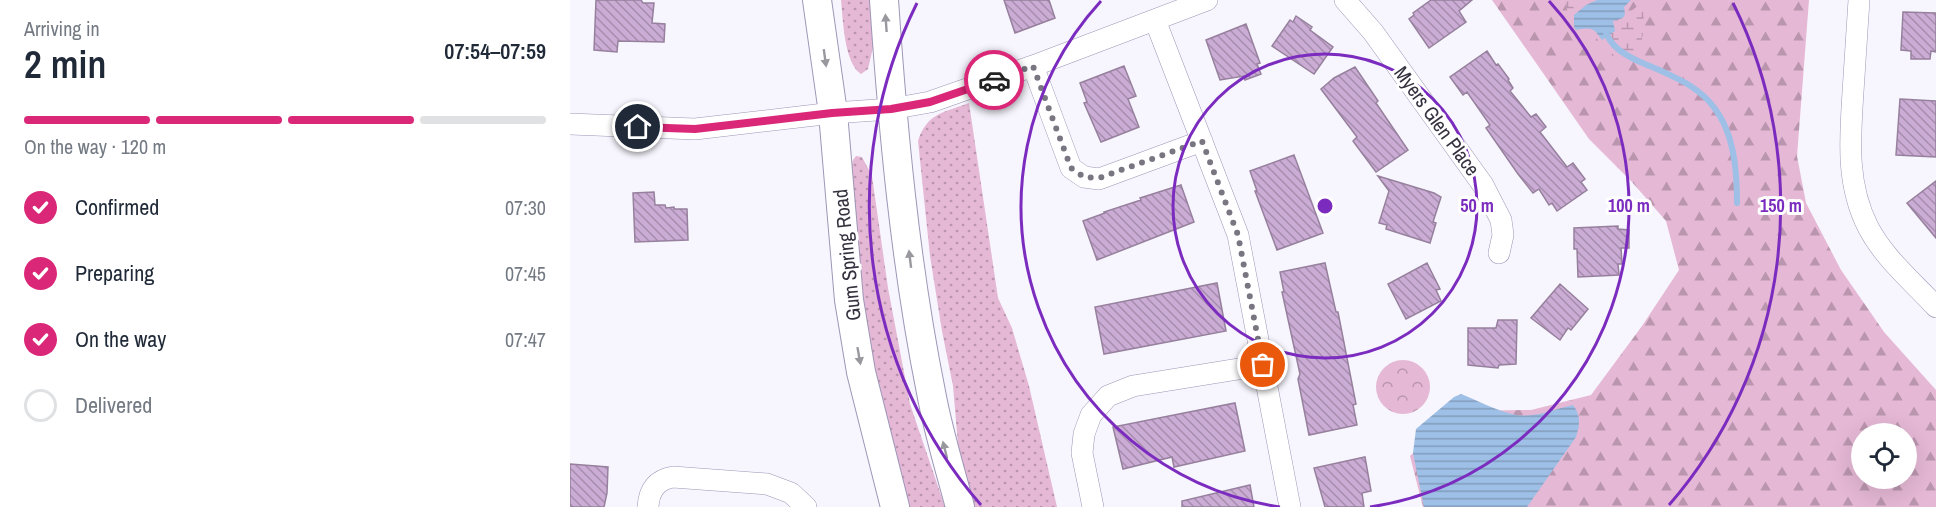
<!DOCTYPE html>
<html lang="en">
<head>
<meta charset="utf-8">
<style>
	:root { --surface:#fff; --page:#f2f2f3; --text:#1f2937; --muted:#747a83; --line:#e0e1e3; --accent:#db2777 }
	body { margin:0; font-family:"Archivo Narrow",sans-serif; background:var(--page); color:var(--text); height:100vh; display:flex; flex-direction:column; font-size:22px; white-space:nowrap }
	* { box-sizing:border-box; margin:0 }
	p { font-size:20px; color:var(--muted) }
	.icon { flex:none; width:33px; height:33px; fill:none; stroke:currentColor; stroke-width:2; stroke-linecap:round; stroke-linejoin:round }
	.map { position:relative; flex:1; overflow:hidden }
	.sheet { display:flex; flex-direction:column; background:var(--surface); width:570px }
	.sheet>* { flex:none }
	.buttons { position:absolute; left:1281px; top:423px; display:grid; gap:12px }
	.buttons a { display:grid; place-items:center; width:66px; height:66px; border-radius:50%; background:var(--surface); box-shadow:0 6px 24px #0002; font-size:30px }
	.pin { position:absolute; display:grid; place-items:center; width:51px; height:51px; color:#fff; margin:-26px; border:3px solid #fff; border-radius:50%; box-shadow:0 2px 6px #0007 }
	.courier { position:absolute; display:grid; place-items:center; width:60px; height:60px; margin:-30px; border:4px solid #db2777; border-radius:50%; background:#fff; color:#222; box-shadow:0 2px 8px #0007 }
	.head em { font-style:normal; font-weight:600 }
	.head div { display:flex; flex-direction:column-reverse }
	.head { display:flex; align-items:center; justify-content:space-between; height:102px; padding:0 24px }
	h1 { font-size:39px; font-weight:600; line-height:45px }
	.bar { display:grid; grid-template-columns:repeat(4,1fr); gap:9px 6px; align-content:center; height:72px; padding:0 24px }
	.bar i { height:8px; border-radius:4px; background:var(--line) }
	.bar .selected { background:var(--accent) }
	.bar p { grid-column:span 4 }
	ol { padding:0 24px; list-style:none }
	li { display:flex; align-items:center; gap:18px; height:66px }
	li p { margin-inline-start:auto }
	li .icon { padding:6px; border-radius:50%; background:var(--accent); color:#fff; stroke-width:4 }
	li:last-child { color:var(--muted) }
	li i { width:33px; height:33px; border:3px solid var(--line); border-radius:50% }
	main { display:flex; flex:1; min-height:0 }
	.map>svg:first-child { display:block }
	.grass { fill:url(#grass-dots) }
	.forest { fill:url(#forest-firs); fill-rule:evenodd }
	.wetland { fill:url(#wetland-marsh) }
	.park { fill:url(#park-crowns) }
	.water { fill:url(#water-rules) }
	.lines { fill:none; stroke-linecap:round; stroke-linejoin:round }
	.stream { stroke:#9ec0e7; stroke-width:6 }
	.building { fill:url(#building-back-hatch); stroke:#96809d; stroke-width:1.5 }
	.minor-casing { stroke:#9e96b7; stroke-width:22 }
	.secondary-casing { stroke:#9e96b7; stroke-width:30 }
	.minor { stroke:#fff; stroke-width:21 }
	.secondary { stroke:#fff; stroke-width:28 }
	.oneway { fill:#9a989f }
	.done { stroke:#797682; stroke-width:6; stroke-dasharray:0 10.8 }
	.route { stroke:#db2777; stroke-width:8 }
	.ring { fill:none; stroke:#7b2cbf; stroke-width:3 }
	.labels { text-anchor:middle; stroke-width:6; stroke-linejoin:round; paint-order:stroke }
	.street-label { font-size:20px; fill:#35313f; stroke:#fff }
	.centre { fill:#7b2cbf; stroke:#fff; stroke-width:3 }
	.ring-label { font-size:18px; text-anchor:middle; font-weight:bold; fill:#7b2cbf; stroke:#fff; stroke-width:6; stroke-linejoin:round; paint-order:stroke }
</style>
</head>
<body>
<main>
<section class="sheet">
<div class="head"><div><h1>2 min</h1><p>Arriving in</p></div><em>07:54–07:59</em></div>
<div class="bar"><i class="selected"></i><i class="selected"></i><i class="selected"></i><i></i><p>On the way · 120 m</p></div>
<ol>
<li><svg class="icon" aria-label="check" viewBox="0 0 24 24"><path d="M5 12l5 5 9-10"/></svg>Confirmed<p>07:30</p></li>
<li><svg class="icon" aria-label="check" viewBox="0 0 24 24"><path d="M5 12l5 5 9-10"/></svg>Preparing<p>07:45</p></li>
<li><svg class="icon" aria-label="check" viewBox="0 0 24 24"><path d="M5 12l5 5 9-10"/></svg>On the way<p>07:47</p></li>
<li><i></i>Delivered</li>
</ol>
</section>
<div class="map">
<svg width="1366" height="507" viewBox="0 0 1366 507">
	<defs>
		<pattern id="grass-dots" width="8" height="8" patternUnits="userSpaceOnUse" patternTransform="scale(1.5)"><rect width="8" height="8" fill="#e5b8d5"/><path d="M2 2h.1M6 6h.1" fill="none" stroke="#ba96ae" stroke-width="1.8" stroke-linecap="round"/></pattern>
		<pattern id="forest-firs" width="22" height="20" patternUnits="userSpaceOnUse" patternTransform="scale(1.5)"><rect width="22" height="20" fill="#e5b8d5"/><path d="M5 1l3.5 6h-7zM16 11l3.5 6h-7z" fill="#ba96ae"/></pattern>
		<pattern id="wetland-marsh" width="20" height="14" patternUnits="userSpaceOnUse" patternTransform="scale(1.5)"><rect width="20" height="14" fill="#e5b8d5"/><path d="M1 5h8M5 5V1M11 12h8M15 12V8" fill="none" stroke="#ba96ae"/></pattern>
		<pattern id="park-crowns" width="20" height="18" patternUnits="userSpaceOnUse" patternTransform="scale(1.5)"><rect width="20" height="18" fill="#e5b8d5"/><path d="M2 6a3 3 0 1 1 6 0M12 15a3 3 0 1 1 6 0" fill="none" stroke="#ba96ae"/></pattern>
		<pattern id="water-rules" width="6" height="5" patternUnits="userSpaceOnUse" patternTransform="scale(1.5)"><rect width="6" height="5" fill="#9ec0e7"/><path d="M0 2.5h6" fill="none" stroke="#829dbd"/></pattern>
		<pattern id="building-back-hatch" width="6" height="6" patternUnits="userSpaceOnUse" patternTransform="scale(1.5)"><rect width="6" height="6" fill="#cbacd5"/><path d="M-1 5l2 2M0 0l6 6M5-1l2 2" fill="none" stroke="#a68dae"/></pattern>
	</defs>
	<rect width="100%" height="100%" fill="#f7f5fd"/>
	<!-- grass -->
	<path class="grass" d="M271,0h30l3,43 -6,26 -7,5c-17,-11 -18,-55 -20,-74z
		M399,103l29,195 14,30 17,58 28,121h-87l-11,-51 -6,-70 -11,-55 -12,-75 -12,-115c9,-28 25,-28 51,-38z
		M286,156l6,1 10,19 16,112 22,116 35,103h-38l-20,-76 -23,-120 -13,-143 2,-8z"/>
	<!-- forest -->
	<path class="forest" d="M922,0h317l-12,156 9,47 35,67 43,62 52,58v117h-513l-13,-51 45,-45 76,-1 60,-15 51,-69 37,-56 -13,-49 -34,-39 -43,-43zM1292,434h44v44h-44z"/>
	<!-- wetland -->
	<path class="wetland" d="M996,0h59l-50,18 -8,-8z
		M1073,2l1,27 -3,14 -15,16c-19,-1 -22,-12 -33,-25l-18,-2 -3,-3 47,-9z"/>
	<!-- park -->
	<path class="park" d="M806 387a27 27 0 1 1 54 0a27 27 0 1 1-54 0Z"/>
	<!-- water -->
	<path class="water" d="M1027,0h34l-7,7 1,7 -2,4 -10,3 2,10 -13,9c-9,-12 -9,-13 -26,-10l-2,-3v-12l12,-10z
		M891,394c18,7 36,17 55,21 19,3 39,-6 57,-10 8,10 7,20 3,32l-49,70h-103l-11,-54 3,-24 38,-32z"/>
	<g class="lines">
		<!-- stream -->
		<path class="stream" d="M1035,30c5,16 18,24 33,31 18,8 37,15 54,26 40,26 45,72 45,116"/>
	</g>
	<!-- building -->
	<path class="building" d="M26,0h45l2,3h11l-2,20 13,1 -1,18 -46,-1 -1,11 -23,-2z
		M434,0h45l6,18 -40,15z
		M861,0h41l-13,11 7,11 -37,26 -20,-29 5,-4 -1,-2z
		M1333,12l33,1v39l-5,-1 -1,8h-19v-8l-10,-1z
		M726,16l16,11 -2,3 23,17 -19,27 -42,-28 18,-26 3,2z
		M676,24l14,39 -3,1 4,10 -16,6 -1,-4 -24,4 -14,-40z
		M917,51l9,14 2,-1 11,15 -1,1 5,8 -3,3 21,26 5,-3 10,13 -6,5 27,35 6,-4 12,16 -4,3 6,8 -30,21 -5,-8 -3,2 -10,-16 -6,4 -15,-19 -32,-46 4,-3 -23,-33 -4,3 -13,-18z
		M554,66l12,30 -8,3 11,28 -38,15 -17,-39 3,-1 -7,-19z
		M785,67l23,34 -2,2 32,47 -32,22 -23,-31 4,-4 -36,-48 13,-11z
		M1330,99l36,2v56l-40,-2z
		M724,155l29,78 -46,17 -22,-59h2l-7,-20z
		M808,176l56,17 7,4 -8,25 3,1 -6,20 -44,-14 1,-4 -8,-2 10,-32z
		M1366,181v57l-29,-35z
		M611,185l13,37 -97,38 -14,-39 22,-8 -1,-1 37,-12 -1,-2z
		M84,192l1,13h10l1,3 8,-1v2h13l1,31 -53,2 -2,-49z
		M1048,226v3l11,1v18h-8l1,16h-4l1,11 -41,2 -1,-28h-3v-21z
		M755,263l11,49h2l18,92 -3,1 4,20 -48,10 -11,-56 2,-5 -18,-82h2l-4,-20z
		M857,263l13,26 -4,1 5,11 -35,18 -18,-35z
		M647,283l9,48 -122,23 -9,-47z
		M990,284l28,25 -17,21 -3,-2 -8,12 -29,-22z
		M928,320h19l-1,44 -17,1 -1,3 -30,-3v-37h28z
		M665,403l10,48 -71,16 -2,-10 -49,12 -10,-42z
		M795,457l6,34 -9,2 2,14h-39l-11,-39z
		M0,464l38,3 -1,26 -3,14h-34z
		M680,485l4,22h-72v-6z"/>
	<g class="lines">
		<!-- minor casing -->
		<g class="minor-casing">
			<path id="minor" d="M775,0l28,32 110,153 18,35 2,15 -4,18
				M1289,0c-2,31 -4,61 -6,92 -3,47 -7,92 15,135 16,31 45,55 68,80
				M585,20l83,215 52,272
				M463,66l38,102 13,9 15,2 103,-38
				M0,124l125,5 138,-16 58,-4 39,-7 103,-36 174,-66
				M78,507c1,-16 8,-27 25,-30l94,7 24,9 15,14
				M523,507l-11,-54 2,-19 7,-19 17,-19 25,-10 130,-21"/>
		</g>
		<!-- secondary casing -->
		<g class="secondary-casing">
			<path id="secondary" d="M247,0l16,113 16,187 12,72 34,135
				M314,0c9,131 21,263 47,392 7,39 19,77 29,115"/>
		</g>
		<!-- minor -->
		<use href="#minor" class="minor"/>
		<!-- secondary -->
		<use href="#secondary" class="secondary"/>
	</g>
	<!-- one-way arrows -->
	<defs><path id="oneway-solid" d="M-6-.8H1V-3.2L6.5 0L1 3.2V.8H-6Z" transform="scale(1.5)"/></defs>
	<g class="oneway">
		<use href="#oneway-solid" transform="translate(316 23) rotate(-94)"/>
		<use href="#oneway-solid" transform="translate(255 58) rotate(82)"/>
		<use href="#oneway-solid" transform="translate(340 259) rotate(-97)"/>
		<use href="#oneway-solid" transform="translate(289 356) rotate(80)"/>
		<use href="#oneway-solid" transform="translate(375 450) rotate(-104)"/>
	</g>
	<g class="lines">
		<!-- done -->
		<path class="done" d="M424,80l39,-14 38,102 13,9 15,1 103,-37 36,94 25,130"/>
		<!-- route -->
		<path class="route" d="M68,127l57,2 137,-16 59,-4 39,-7 64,-22"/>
	</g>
	<!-- distance rings -->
	<g class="ring">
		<circle cx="755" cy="206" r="152"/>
		<path d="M710 507A304 304 0 0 1 531 1M979 1A304 304 0 0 1 800 507"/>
		<path d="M411 505A456 456 0 0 1 347 3M1163 3A456 456 0 0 1 1099 505"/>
	</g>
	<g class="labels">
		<!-- street labels -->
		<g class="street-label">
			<text transform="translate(867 121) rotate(54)" y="7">Myers Glen Place</text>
			<text transform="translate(277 255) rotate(-96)" y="7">Gum Spring Road</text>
		</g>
	</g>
	<circle cx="755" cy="206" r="9" class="centre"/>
	<g class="ring-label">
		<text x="907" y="212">50 m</text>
		<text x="1059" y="212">100 m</text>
		<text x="1211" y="212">150 m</text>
	</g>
</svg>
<div class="buttons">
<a><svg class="icon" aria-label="locate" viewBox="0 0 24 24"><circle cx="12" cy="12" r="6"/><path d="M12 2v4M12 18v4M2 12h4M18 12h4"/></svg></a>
</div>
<div class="pin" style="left:693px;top:365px;background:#ea580c"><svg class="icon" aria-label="bag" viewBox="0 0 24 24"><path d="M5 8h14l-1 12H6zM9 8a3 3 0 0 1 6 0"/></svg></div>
<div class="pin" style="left:68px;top:127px;background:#1f2937"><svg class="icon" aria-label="home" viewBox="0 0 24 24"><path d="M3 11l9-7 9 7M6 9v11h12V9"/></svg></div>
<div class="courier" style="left:424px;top:80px"><svg class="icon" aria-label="car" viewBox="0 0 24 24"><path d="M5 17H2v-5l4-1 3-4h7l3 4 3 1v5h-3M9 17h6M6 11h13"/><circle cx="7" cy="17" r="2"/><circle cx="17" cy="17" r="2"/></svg></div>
</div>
</main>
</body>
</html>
